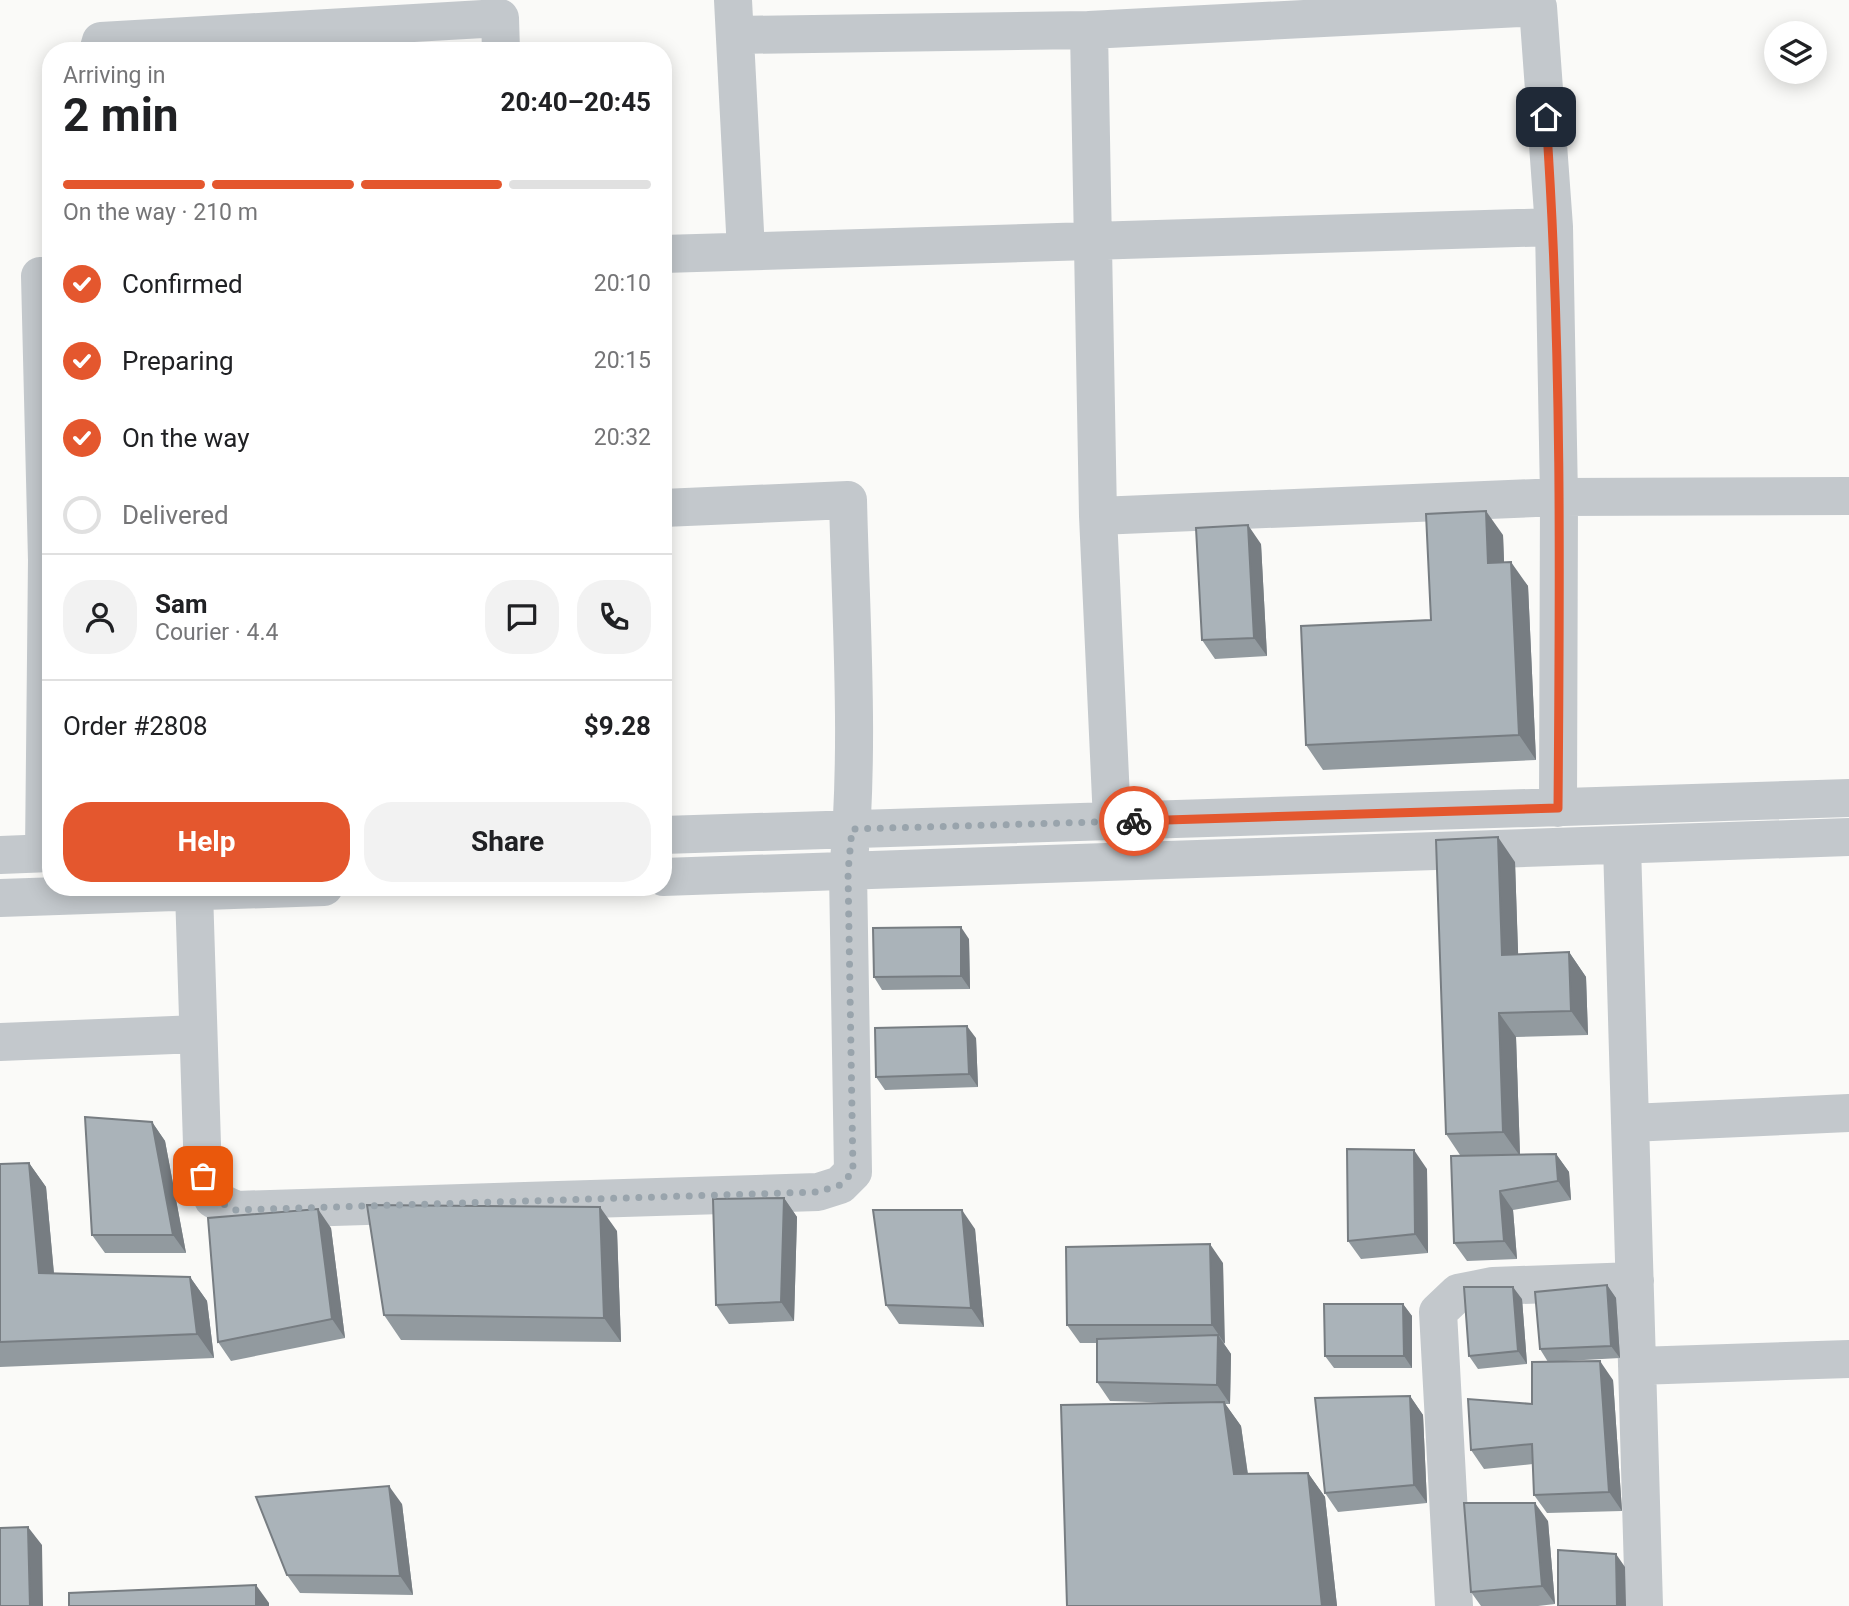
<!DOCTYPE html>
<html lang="en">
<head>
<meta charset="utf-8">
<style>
	:root { --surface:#fff; --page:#f2f2f2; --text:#202124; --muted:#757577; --line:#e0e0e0; --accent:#e4572e }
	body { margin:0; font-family:Roboto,sans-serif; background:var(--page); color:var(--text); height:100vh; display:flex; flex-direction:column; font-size:26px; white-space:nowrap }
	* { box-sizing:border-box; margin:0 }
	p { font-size:23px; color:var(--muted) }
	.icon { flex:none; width:38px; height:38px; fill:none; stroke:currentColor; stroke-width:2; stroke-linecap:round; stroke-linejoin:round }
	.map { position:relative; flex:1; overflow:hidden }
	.panel { position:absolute; left:42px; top:42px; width:630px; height:854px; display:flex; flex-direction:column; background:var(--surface); border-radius:28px; box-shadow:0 4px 18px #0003 }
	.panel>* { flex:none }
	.fabs { position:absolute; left:1764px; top:21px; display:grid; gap:14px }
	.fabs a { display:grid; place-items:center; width:63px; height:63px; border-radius:50%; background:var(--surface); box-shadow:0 4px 18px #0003; font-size:35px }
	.pin { position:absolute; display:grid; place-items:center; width:60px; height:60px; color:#fff; margin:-30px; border-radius:14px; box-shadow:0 4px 10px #0006 }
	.courier { position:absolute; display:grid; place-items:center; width:70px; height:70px; margin:-35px; border:5px solid #e4572e; border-radius:50%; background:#fff; color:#222; box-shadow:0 2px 9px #0007 }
	.overview em { font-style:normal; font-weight:700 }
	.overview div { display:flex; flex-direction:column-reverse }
	.overview { display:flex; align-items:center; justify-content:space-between; height:119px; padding:0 21px }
	h1 { font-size:46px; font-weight:700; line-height:52px }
	.bar { display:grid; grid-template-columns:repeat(4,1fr); gap:10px 7px; align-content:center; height:84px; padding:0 21px }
	.bar i { height:9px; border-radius:5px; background:var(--line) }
	.bar .selected { background:var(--accent) }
	.bar p { grid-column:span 4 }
	.line { display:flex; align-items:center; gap:18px; padding:0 21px; border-top:2px solid var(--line) }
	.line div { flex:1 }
	.round { display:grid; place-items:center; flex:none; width:74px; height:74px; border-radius:28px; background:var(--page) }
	ol { padding:0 21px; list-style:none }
	li { display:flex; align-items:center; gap:21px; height:77px }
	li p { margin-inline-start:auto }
	li .icon { padding:7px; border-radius:50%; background:var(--accent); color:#fff; stroke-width:4 }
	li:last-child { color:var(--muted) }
	li i { width:38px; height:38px; border:4px solid var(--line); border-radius:50% }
	.primary-button { display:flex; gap:14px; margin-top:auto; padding:14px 21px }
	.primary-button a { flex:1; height:80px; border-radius:28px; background:var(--accent); color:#fff; font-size:28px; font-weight:700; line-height:80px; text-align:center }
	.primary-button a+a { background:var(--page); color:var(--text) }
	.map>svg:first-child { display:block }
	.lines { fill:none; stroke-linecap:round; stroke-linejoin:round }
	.minor { stroke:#c3c8cc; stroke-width:38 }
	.wall { fill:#929a9f }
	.shaded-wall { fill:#777d82 }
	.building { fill:#aab3b9; stroke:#777d82; stroke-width:2 }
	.done { stroke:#99a4ac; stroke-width:7; stroke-dasharray:0 12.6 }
	.route { stroke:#e4572e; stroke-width:9 }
</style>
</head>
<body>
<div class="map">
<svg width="1849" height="1606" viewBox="0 0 1849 1606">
	<rect width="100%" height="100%" fill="#fafaf8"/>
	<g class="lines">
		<!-- minor -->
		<path class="minor" d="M733,0l13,251
			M736,35l353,-5
			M98,51l3,-10 399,-23 1,33
			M663,254l891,-27
			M1098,516l14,305
			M1558,808l1,-311 -5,-270 -16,-220 -449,23 9,486 461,-19 290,-1
			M663,835l1186,-37
			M1622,845l22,761
			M44,853l3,-293 -7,-284h11
			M0,855l51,-2
			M663,877l1186,-40
			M194,891l9,285 10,23 23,11 582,-18 22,-7 13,-13 -5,-300c12,-124 3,-248 0,-372l-185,8
			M0,898l324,-11
			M0,1042l198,-8
			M1630,1123l219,-10
			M1637,1366l212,-7
			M1454,1606l-16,-294 20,-19 35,-7 142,-5"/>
	</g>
	<!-- wall -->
	<path class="wall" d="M1503,535l1,27 24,24 8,174 -213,10 -17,-25 125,-125z
		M1261,544l6,112 -52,3 -13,-19z
		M1515,862l3,92 51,-2 17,25 2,58 -72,2 4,117h36l13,18 2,28 -58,10 4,49 -50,2 -13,-18 6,-88 -14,-21z
		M969,939l1,50 -88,1 -8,-13z
		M976,1038l2,49 -93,3 -9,-13z
		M152,1122l13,19 21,112h-81l-13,-18z
		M29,1163l17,24 8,86 136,4 17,24 7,57 -214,9v-203z
		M1427,1169l1,84 -67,6 -13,-18z
		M784,1198l13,19 -3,104 -65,3 -13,-19z
		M331,1228l14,110 -114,23 -13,-19z
		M975,1229l9,98 -85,-3 -13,-19z
		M617,1231l4,111 -220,-2 -17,-25z
		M1223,1263l1,81 7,10 -1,50h-5l16,22 7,48 60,-1 17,24 12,109h-270l116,-203 -73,-2 -13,-19v-39h-17l-13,-18z
		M1607,1285l9,13 4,60 -72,4 -8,-13z
		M1522,1299l5,65 -49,5 -9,-13z
		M1403,1304l9,12v52h-78l-9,-12z
		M1613,1380l9,131 -75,2 -13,-18 -1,-31 -49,5 -13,-19 61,-46z
		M1410,1396l13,19 4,88 -89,9 -13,-19z
		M402,1504l11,91 -113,-2 -13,-18z
		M1548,1521l7,83 -17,2h-57l-10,-14z"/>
	<!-- shaded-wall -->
	<path class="shaded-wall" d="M1486,511l17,24 2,52 -17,-24z
		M1248,525l13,19 6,112 -13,-18z
		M1511,562l17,24 8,174 -17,-25z
		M1498,837l17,25 4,117 -17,-24z
		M961,927l8,12 1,50 -9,-13z
		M1569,952l17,25 2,58 -17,-24z
		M1499,1013l17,24 4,119 -17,-24z
		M967,1026l9,12 2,49 -9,-13z
		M152,1122l13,19 21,112 -13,-18z
		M1414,1150l13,19 1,84 -13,-19z
		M1556,1154l13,18 2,28 -13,-19z
		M29,1163l17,24 10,110 -17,-24z
		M1500,1191l13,19 4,49 -13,-18z
		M784,1198l13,19 -3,104 -13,-19z
		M600,1207l17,24 4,111 -17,-24z
		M318,1209l13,19 14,110 -13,-19z
		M962,1210l13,19 9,98 -13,-19z
		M1210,1244l13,19 2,81 -13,-19z
		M190,1277l17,24 7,57 -17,-24z
		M1607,1285l9,13 4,60 -9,-12z
		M1513,1287l9,12 5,65 -9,-13z
		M1403,1304l9,12v52l-8,-12z
		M1218,1335l13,19 -1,50 -13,-19z
		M1600,1361l13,19 9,131 -13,-19z
		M1410,1396l13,19 4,88 -13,-18z
		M1224,1402l17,24 10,72 -17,-24z
		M1308,1473l17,24 12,109h-15z
		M389,1486l13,18 11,91 -13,-19z
		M1535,1503l13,18 7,83 -13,-18z
		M28,1527l14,18 1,61h-13z
		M1616,1554l9,13 1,39h-9z
		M256,1585l13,18v3h-13z"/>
	<!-- building -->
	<path class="building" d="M1486,511l2,52 23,-1 8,173 -213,10 -5,-119 130,-6 -5,-106z
		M1248,525l6,113 -52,2 -6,-112z
		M1498,837l4,118 67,-3 2,59 -72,2 4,119 -57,2 -10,-294z
		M961,927v49l-87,1 -1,-49z
		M967,1026l2,48 -93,3 -1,-49z
		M85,1117l67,5 21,113h-81z
		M1347,1149l67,1 1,84 -67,7z
		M1556,1154l2,27 -58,10 4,50 -50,2 -3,-87z
		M29,1163l10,110 151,4 7,57 -197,8v-178z
		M784,1198l-3,104 -65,3 -3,-106z
		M367,1205l233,2 4,111 -220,-3z
		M318,1209l14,110 -114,23 -10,-124z
		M873,1210h89l9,98 -85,-3z
		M1210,1244l2,81h-145l-1,-78z
		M1607,1285l4,61 -71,3 -5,-57z
		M1464,1287h49l5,64 -49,5z
		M1324,1304h79l1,52h-79z
		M1218,1335l-1,50 -120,-3v-43z
		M1600,1361l9,131 -75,3 -2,-51 -61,6 -3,-51 64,5v-42z
		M1410,1396l4,89 -89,8 -10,-95z
		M1224,1402l10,72 74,-1 14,133h-255l-6,-201z
		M389,1486l11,90 -113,-1 -31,-78z
		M1464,1503h71l7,83 -71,6z
		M28,1527l2,79h-30v-78z
		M1558,1550l58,4 1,52h-59z
		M256,1585v21h-187v-13z"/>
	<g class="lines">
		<!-- done -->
		<path class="done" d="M203,1176l10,23 23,11 582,-18 22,-7 13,-13 -5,-300 4,-43 282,-8"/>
		<!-- route -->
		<path class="route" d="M1134,821l424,-13c2,-230 4,-461 -12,-691"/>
	</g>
</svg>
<div class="fabs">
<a><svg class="icon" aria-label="layers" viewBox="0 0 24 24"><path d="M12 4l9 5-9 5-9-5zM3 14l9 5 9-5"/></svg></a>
</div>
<div class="pin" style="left:203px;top:1176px;background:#ea580c"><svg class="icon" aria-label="bag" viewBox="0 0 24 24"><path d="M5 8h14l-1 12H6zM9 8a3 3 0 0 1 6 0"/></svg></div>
<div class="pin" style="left:1546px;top:117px;background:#1f2937"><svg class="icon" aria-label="home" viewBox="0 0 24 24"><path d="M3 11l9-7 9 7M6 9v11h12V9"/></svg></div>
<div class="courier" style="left:1134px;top:821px"><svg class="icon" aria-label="bike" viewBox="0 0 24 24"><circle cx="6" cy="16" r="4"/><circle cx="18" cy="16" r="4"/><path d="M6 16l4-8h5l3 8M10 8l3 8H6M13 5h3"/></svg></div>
<section class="panel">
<div class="overview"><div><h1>2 min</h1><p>Arriving in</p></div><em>20:40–20:45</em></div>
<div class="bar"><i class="selected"></i><i class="selected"></i><i class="selected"></i><i></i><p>On the way · 210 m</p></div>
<ol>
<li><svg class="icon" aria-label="check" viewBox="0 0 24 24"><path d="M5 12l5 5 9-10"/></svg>Confirmed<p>20:10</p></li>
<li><svg class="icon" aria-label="check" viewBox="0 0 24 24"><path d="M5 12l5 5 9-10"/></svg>Preparing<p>20:15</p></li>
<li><svg class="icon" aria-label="check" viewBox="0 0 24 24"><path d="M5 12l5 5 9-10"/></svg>On the way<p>20:32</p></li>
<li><i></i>Delivered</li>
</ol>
<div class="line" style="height:126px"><a class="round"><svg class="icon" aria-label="person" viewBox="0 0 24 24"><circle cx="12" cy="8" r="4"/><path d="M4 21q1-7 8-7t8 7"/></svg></a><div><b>Sam</b><p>Courier · 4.4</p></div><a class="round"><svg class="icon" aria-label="chat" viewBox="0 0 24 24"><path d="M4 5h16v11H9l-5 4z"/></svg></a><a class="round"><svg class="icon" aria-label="phone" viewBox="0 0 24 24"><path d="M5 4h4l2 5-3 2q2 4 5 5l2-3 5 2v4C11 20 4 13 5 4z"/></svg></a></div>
<div class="line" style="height:91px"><div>Order #2808</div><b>$9.28</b></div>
<div class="primary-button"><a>Help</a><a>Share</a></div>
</section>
</div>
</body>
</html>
